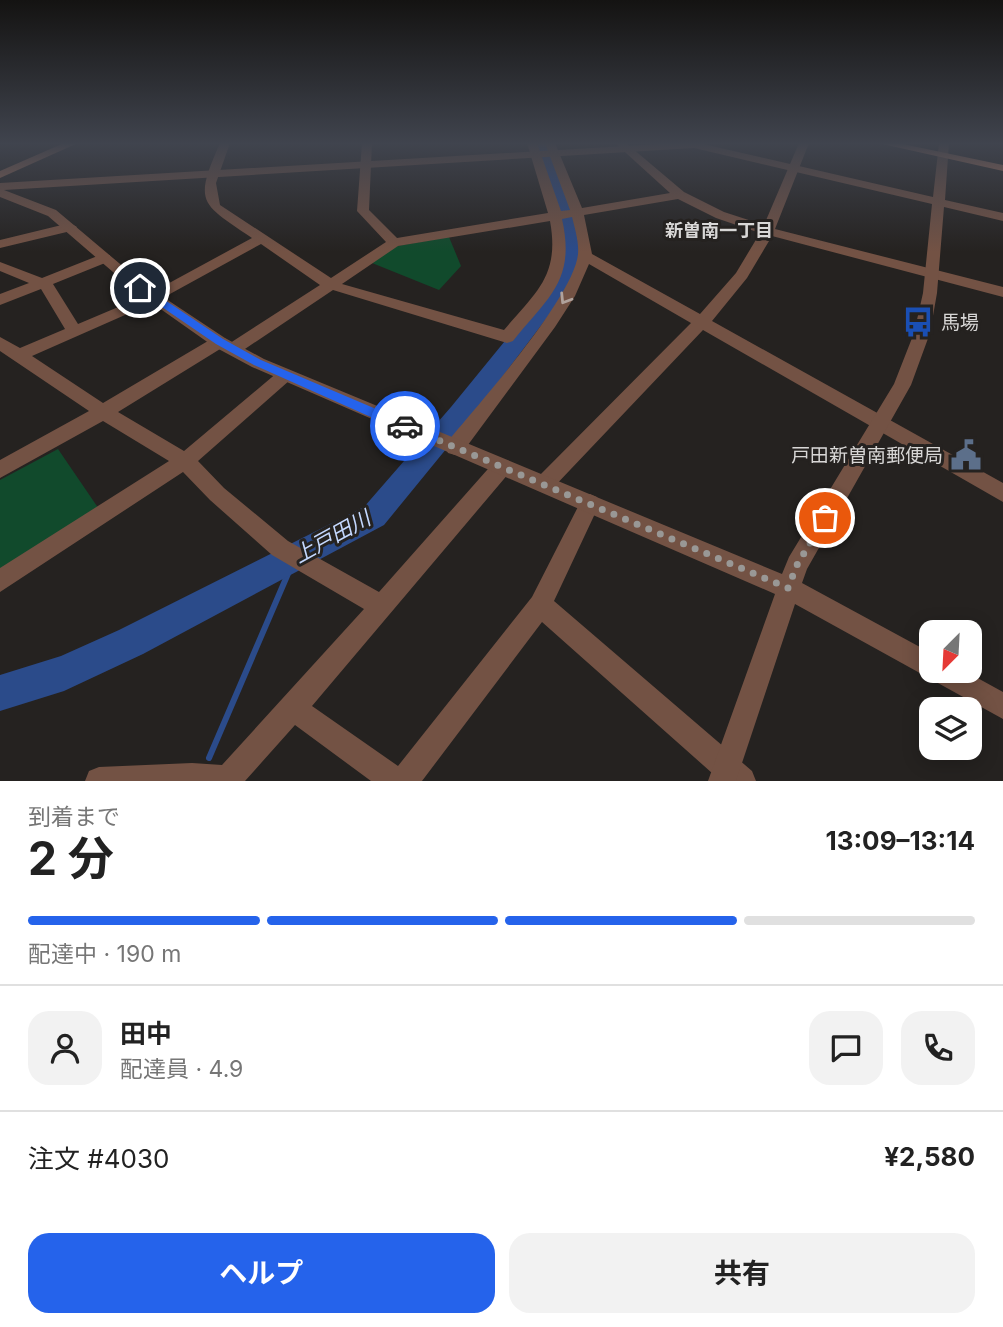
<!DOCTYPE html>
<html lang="ja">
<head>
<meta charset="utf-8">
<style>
	:root { --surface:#fff; --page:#f2f2f2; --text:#222; --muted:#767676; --line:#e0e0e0; --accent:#2563eb }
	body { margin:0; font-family:Inter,"Noto Sans JP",sans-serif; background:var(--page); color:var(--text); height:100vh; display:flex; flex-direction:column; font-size:26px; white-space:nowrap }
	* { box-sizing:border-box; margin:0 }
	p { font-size:23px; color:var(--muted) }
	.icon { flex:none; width:38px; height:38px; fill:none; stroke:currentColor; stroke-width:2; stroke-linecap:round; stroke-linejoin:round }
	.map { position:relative; height:781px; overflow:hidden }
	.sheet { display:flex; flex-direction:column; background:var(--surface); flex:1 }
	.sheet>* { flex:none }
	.needle { width:46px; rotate:204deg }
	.buttons { position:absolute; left:919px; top:620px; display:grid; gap:14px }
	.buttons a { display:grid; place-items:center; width:63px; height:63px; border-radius:14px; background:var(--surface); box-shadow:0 4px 18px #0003; font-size:35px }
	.pin { position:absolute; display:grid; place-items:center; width:60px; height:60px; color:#fff; margin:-30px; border:4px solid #fff; border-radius:50%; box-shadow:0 2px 7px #0007 }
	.courier { position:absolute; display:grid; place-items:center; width:70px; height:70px; margin:-35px; border:5px solid #2563eb; border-radius:50%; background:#fff; color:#222; box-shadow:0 2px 9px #0007 }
	.summary em { font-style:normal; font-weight:700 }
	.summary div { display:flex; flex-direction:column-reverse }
	.summary { display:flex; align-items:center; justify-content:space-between; height:119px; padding:0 28px }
	h1 { font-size:46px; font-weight:700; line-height:52px }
	.bar { display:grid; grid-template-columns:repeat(4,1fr); gap:10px 7px; align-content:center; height:84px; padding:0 28px }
	.bar i { height:9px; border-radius:5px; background:var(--line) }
	.bar .current { background:var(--accent) }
	.bar p { grid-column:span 4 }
	.line { display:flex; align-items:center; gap:18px; padding:0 28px; border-top:2px solid var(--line) }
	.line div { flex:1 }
	.round { display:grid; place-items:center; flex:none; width:74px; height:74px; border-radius:21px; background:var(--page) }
	.cta { display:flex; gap:14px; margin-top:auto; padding:14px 28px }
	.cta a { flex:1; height:80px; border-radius:21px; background:var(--accent); color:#fff; font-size:28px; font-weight:700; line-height:80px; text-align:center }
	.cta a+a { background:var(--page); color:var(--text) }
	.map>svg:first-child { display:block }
	.green { fill:#114a2c }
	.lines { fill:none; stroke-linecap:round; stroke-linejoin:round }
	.stream { stroke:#2b4b8a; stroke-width:6 }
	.river { fill:#2b4b8a; fill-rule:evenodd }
	.minor { fill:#735244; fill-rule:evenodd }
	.tertiary { fill:#735244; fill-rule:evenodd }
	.secondary { fill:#a06c55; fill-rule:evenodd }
	.primary { fill:#c38062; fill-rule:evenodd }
	.oneway { stroke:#b0a29c }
	.route { fill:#2563eb }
	.done { stroke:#999896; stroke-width:7; stroke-dasharray:0 12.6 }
	.labels { text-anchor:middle; stroke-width:6; stroke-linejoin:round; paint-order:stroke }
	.far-neighbourhood-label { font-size:18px; font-weight:bold; fill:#d8d7d6; stroke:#252220 }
	.poi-label { font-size:19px; fill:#d8d7d6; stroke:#252220; text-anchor:start }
	.water-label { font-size:21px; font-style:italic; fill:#c4d8fe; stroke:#252220 }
</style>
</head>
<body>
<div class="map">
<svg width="1003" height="781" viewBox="0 0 1003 781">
	<rect width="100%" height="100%" fill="#252220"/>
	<!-- green -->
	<path class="green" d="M449,237l12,29 -22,24 -67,-27 25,-17z
		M58,449l43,63 -101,62v-94z"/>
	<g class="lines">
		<!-- stream -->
		<path class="stream" d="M209,758l84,-196"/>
		<!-- river -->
		<path class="river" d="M534,143h14l32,89 1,26 -7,24 -105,139 -85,104 -241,129 -79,37 -64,20v-36l61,-19 58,-26 245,-123 87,-100 103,-126 7,-23 1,-26z"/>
		<!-- minor -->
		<path class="minor" d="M220,143h10l-14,40 4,22 111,73 55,-36 -29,-31 5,-68h10l-3,67 28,28 151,-25 -21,-70h10l24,68 9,-1 -25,-67h10l27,65 88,-15 -55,-50h11l58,49 40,20 40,13 35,-82h10l-34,86 228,58v10l-231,-61 -25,42 -35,43 291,162v19l-300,-172 -152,160 -7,3 -7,-3 -3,-6 3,-6 154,-155 -102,-59 -14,32 -20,31 -93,126 -7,2 -7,-2 -3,-6 3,-6c30,-36 126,-144 130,-187 1,-12 -3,-25 -6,-37l-10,2c14,62 -14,78 -49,122l-6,2 -174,-53 -94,63h-12l-2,-4 2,-4 93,-60 -59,-41 -102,56 -127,56 71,47 110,-65h12l2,4 -2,4 -107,66 66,39 94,-79h12l3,4 -3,4 -92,81 26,27 64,53 91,51 116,-131 7,-2 7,2 3,6 -3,6 -197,233 86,60 134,-169 51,-100 7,-3 7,3 3,6 -46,98 198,170 4,10h-35l-179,-159 -120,159h-51l-76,-56 -50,56h-160l4,-10 10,-4 93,-4 30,2 142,-156 -92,-54 -62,-55 -27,-28 -183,120v-24l169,-107 -66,-40 -103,57v-18l89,-49 -89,-60v-14l20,11 45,-19 -24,-40 -41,16v-11l29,-11 -29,-12v-9l42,16 58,-23h10v6l-57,23 25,40 71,-30 103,-56c-51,-35 -59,-34 -32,-95zM678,199l38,19 44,15 -24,40 -36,41 -108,-60 -8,-39zM550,221c10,55 -14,71 -46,109l-162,-46 56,-38z
			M70,223l7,4 -2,3 -75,18v-8z"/>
		<!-- tertiary -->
		<path class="tertiary" d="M675,143h24l234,54 6,-54h10l-4,57 58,13v8l-59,-14 -7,86 -7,40 -19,52 -104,184 -5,14 129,70v17h32l40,22v27l-208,-115 -59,177h-28l67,-187 -523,-227 -39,-21 -78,-55 -87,-75 -48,-19v-14zM694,148l238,56 -9,89 -9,40 -20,51 -105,173 -7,17 -518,-215 -39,-21 -80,-53 -89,-75 -52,-20z"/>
		<!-- secondary -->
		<path class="secondary" d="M64,143h14l-78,35v-7z"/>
		<!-- primary -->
		<path class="primary" d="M878,143h20l105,22v6z"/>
	</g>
	<!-- one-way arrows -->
	<defs><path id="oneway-chevron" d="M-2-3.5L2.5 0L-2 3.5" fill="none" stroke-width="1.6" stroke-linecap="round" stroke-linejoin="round" transform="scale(1.75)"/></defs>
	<use class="oneway" href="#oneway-chevron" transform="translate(565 299) rotate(122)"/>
	<!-- sky -->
	<linearGradient id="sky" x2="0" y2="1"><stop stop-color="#141312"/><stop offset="0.57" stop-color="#40444e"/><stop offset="1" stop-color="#40444e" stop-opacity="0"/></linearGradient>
	<rect width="1003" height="252" fill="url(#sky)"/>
	<!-- route -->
	<path class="route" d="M137,286h7l79,53 38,21 148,63v7h-9l-146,-65 -38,-21 -79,-54z"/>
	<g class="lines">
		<!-- done -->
		<path class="done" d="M405,426l383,162 9,-23 28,-47"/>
	</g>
	<!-- icons -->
	<defs>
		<g id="bus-bare" transform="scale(2.415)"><path d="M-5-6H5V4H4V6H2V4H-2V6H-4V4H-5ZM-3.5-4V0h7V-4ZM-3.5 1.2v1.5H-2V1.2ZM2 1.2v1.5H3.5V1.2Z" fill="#1a4fb4" stroke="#252220" stroke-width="2.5" paint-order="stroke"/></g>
		<g id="civic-bare" transform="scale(2.415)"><path d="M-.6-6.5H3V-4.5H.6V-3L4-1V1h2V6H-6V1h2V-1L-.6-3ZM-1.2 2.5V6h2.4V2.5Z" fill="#5c6f8a" stroke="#252220" stroke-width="2.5" paint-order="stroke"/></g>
	</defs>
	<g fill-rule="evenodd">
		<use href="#bus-bare" x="918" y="322"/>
		<use href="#civic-bare" x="966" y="455"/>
	</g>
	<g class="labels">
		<!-- far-neighbourhood labels -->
		<g class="far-neighbourhood-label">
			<text x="719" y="237">新曽南一丁目</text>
		</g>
		<!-- poi labels -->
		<g class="poi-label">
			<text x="941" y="329">馬場</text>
			<text x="943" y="462" text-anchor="end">戸田新曽南郵便局</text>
		</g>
		<!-- water labels -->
		<g class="water-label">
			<text transform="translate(332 537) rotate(-29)" y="7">上戸田川</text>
		</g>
	</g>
</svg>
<div class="buttons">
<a><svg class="needle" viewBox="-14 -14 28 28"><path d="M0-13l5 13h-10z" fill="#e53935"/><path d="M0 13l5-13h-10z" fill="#767676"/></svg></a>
<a><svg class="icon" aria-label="layers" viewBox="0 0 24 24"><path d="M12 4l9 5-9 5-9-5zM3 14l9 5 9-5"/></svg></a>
</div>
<div class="pin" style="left:825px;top:518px;background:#ea580c"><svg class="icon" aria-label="bag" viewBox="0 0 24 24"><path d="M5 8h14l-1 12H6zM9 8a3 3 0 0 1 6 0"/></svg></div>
<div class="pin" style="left:140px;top:288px;background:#1f2937"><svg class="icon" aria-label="home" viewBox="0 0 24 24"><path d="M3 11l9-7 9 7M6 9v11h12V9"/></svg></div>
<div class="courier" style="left:405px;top:426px"><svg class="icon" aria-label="car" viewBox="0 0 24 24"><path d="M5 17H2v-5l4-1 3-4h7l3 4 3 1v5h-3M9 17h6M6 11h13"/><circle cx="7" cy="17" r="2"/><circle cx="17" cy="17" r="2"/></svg></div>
</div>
<section class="sheet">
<div class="summary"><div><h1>2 分</h1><p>到着まで</p></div><em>13:09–13:14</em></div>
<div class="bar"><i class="current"></i><i class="current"></i><i class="current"></i><i></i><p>配達中 · 190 m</p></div>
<div class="line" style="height:126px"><a class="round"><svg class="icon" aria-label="person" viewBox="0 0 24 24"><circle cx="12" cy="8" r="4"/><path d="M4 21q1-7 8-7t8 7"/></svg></a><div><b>田中</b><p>配達員 · 4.9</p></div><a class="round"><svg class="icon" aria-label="chat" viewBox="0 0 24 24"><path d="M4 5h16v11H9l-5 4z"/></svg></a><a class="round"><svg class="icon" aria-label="phone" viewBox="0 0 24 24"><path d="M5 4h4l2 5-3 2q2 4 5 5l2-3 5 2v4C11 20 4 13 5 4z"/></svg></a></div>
<div class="line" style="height:91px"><div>注文 #4030</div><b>¥2,580</b></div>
<div class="cta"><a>ヘルプ</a><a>共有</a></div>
</section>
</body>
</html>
